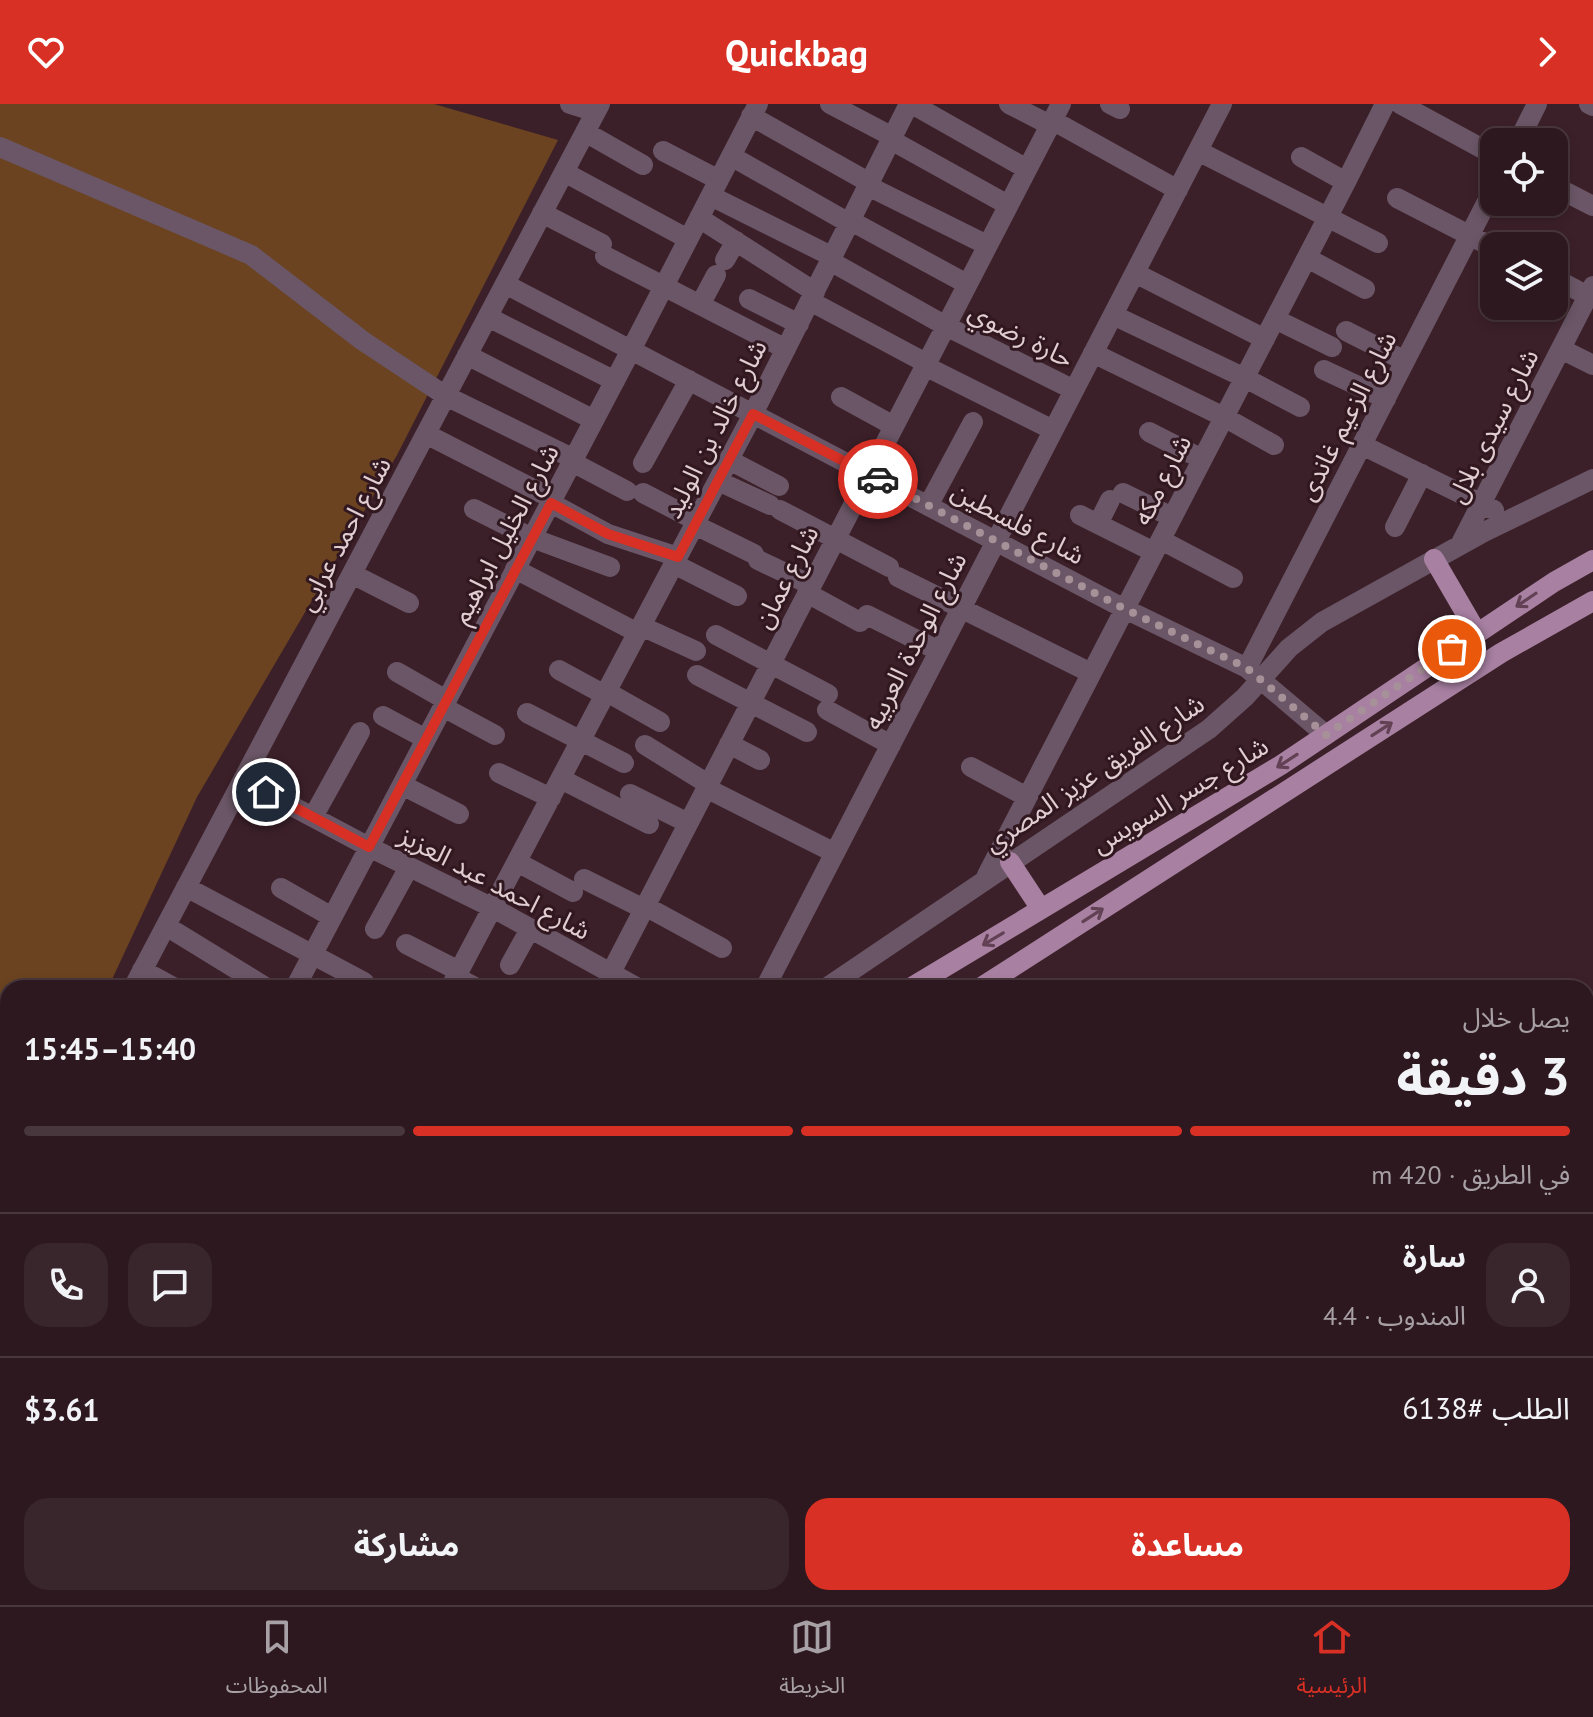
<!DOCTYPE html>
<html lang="ar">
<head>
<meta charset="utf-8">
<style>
	:root { --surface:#2d181f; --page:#39252c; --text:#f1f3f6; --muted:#a7a0a4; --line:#48373d; --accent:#d93025 }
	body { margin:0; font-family:"PT Sans","Noto Sans Arabic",sans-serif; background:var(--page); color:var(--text); direction:rtl; height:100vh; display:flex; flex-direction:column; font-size:30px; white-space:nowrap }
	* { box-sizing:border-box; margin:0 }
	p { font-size:26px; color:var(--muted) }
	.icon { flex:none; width:44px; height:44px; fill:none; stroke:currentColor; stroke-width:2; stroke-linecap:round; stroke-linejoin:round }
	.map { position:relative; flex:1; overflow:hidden; direction:ltr }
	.drawer { position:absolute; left:0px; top:876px; width:1594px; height:626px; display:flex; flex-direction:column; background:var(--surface); border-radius:24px 24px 0 0; box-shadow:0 4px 12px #0003,0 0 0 2px var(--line); direction:rtl }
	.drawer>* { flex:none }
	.fabs { position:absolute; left:1480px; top:24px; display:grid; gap:16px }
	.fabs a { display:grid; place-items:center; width:88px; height:88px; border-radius:16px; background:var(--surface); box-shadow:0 4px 12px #0003,0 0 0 2px var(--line); font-size:40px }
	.pin { position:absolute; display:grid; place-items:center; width:68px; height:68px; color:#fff; margin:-34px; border:4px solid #fff; border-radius:50%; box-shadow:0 2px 8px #0007 }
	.courier { position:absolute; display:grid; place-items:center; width:80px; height:80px; margin:-40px; border:6px solid #d93025; border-radius:50%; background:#fff; color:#222; box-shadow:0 2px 10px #0007 }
	.overview em { font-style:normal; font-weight:700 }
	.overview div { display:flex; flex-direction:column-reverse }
	.overview { display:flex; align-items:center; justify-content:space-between; height:136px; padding:0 24px }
	h1 { font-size:52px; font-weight:700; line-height:60px }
	.bar { display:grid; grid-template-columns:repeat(4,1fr); gap:12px 8px; align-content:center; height:96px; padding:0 24px }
	.bar i { height:10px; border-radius:6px; background:var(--line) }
	.bar .selected { background:var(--accent) }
	.bar p { grid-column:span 4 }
	.line { display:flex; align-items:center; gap:20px; padding:0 24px; border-top:2px solid var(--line) }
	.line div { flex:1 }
	.round { display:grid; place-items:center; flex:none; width:84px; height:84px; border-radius:24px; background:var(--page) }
	.cta { display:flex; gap:16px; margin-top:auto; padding:16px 24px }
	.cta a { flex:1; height:92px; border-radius:24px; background:var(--accent); color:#fff; font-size:32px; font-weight:700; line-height:92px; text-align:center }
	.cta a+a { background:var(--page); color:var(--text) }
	header { display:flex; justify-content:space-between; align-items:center; height:104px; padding:0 24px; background:var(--accent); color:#fff; font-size:36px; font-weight:700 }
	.tabs { display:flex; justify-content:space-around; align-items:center; height:112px; border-top:2px solid var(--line); background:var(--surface); font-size:22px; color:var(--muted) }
	.tabs a { display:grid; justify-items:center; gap:4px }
	.tabs .selected { color:var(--accent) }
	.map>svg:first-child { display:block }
	.green { fill:#6b4320 }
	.water { fill:#1e0934 }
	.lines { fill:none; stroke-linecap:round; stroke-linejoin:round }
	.minor { stroke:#6a5666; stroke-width:20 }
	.major { stroke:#a880a2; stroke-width:20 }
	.oneway { stroke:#614153 }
	.done { stroke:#a79198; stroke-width:8; stroke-dasharray:0 14.4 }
	.route { stroke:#d93025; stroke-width:10 }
	.labels { text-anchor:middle; stroke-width:6; stroke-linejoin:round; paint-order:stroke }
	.street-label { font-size:26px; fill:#e1ced3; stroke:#31171f }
</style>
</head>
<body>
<header><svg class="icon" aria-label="forward" viewBox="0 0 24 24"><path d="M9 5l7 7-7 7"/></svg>Quickbag<svg class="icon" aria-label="heart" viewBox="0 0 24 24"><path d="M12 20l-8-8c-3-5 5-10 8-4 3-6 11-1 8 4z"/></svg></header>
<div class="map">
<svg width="1593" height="1501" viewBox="0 0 1593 1501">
	<rect width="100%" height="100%" fill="#3c2029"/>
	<!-- green -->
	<path class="green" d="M0,0h434l124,36 -161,315 -200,342 -89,191h-100v198l-8,15z
		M161,1494h1358v7h-1367z"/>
	<!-- water -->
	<path class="water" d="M345,1494h58l6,7h-58z
		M424,1494h63l6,7h-64z"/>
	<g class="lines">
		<!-- minor -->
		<path class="minor" d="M570,0l26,8
			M830,0l63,33
			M912,0l115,65
			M1009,0l41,21
			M1110,0l10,5
			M1400,0l94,51
			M1589,0l4,2
			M751,12l119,67
			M1052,16l126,70
			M585,28l58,33
			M891,36l117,65
			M1518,38l19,-38
			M0,43l251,108 112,86 83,55 128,63
			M663,47l56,29
			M1198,47l180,92
			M731,52l118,67
			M1301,53l45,25
			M564,68l124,67
			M868,82l119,59
			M1554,82l39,20
			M711,92l122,61
			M1397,94l97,50
			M542,109l60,31
			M699,114l116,74
			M851,117l116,63
			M605,152l181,93
			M1307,154l58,31
			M725,156l11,-19
			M830,157l116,65 128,64
			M1135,169l130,66
			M1554,174l34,18
			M505,180l620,325 122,59 79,67
			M749,195l50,25
			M810,197l116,62
			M700,201l16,-30
			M1113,211l132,63 55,29
			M488,213l127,64
			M1275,215l57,28
			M1346,227l59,30
			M1561,245l32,16
			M1093,249l131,64 50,28
			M467,251l127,65
			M925,262l128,64
			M1324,266l62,29
			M841,293l53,29
			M1149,328l53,27
			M426,330l127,65
			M1362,341l132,65
			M729,356l50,26
			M572,358l55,29
			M643,359l46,-83
			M718,377l52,24
			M643,389l54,28
			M1123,389l49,24
			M551,399l57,31 70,23
			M928,402l45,-84
			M474,405l58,29 78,29
			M780,406l109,57
			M1080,411l74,37
			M1098,420l12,-24
			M695,421l59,29
			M1395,423l27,-53
			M1161,436l72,38
			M1460,441l133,-259
			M758,456l53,25
			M674,460l63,32
			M515,465l123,64
			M352,470l57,29
			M898,473l193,96
			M807,489l53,29
			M867,511l72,36
			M641,522l55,25
			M716,531l112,59
			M1247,564l247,-480
			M559,566l46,25
			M397,568l49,28
			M697,571l110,57
			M607,588l53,30
			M443,603l52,28
			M827,606l64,35
			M527,609l97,50
			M383,612l43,23
			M729,640l31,16
			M645,641l63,39
			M971,663l56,30
			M499,669l52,25
			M561,675l88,45
			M243,676l126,67 124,61 145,80
			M402,681l57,29
			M706,684l129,65
			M630,690l58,29
			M313,713l47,-85
			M517,758l56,30
			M987,771l359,-693 39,-78
			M584,775l60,30
			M186,783l178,95
			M281,784l51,29
			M645,802l77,42
			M166,822l101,62
			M375,825l34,-62
			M406,840l53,27
			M510,861l20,-36
			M142,866l33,18
			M456,873l21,11
			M133,884l467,-884
			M295,884l336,-638 127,-246
			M450,884l303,-574 156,-310
			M603,884l458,-884
			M765,884l457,-884
			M826,884l383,-259 36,-32 44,-49 33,-26 162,-90 109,-53
			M0,1136l8,-15
			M0,1182l8,4"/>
		<!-- major -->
		<path class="major" d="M1434,455l43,74
			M1010,758l31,47
			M910,884l371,-223 273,-183 39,-22
			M980,884l521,-335 92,-52
			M0,1404l8,3
			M42,1501l8,-7
			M124,1501l8,-7"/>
	</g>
	<!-- one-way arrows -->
	<defs><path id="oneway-shaft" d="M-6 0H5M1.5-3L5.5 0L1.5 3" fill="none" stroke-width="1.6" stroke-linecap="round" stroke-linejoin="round" transform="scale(2)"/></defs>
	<g class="oneway">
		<use href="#oneway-shaft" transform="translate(1526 496) rotate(146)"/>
		<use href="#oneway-shaft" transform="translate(1382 625) rotate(-33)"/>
		<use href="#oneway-shaft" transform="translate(1287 657) rotate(147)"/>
		<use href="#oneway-shaft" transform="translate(1093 811) rotate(-33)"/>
		<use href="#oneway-shaft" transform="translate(993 835) rotate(149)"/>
	</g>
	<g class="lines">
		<!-- done -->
		<path class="done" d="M878,375l247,130 122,59 79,67 126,-86"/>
		<!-- route -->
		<path class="route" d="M266,688l103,55 182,-344 57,31 70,23 75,-143 125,65"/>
	</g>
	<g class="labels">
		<!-- street labels -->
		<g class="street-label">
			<text transform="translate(1021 231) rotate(27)" y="9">حارة رضوي</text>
			<text transform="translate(1347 312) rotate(-63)" y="9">شارع الزعيم غاندى</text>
			<text transform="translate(1493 322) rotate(-63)" y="9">شارع سيدى بلال</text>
			<text transform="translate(715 325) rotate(-63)" y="9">شارع خالد بن الوليد</text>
			<text transform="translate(1162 376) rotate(-63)" y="9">شارع مكه</text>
			<text transform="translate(1018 419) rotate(28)" y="9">شارع فلسطين</text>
			<text transform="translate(344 430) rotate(-62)" y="9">شارع احمد عرابي</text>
			<text transform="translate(505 430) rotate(-62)" y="9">شارع الخليل ابراهيم</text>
			<text transform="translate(786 473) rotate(-63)" y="9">شارع عمان</text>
			<text transform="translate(915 537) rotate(-63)" y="9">شارع الوحدة العربيه</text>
			<text transform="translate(1094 669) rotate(-34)" y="9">شارع الفريق عزيز المصري</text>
			<text transform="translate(1180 691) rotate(-31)" y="9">شارع جسر السويس</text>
			<text transform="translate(495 779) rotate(28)" y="9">شارع احمد عبد العزيز</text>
		</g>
	</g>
</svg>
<div class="fabs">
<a><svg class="icon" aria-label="locate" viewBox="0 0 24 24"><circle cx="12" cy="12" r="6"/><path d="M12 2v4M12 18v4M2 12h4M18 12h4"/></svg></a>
<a><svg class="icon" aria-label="layers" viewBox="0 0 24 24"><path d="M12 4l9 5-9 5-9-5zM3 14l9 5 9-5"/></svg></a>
</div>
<div class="pin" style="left:1452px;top:545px;background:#ea580c"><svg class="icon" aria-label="bag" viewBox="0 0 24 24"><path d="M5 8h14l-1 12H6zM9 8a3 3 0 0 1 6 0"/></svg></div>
<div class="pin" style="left:266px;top:688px;background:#1f2937"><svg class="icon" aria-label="home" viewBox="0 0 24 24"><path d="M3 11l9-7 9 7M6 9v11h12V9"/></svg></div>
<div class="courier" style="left:878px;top:375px"><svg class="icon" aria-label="car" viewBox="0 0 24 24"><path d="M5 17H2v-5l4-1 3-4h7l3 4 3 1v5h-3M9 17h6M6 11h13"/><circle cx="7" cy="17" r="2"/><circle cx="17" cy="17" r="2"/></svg></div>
<section class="drawer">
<div class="overview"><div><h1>3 دقيقة</h1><p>يصل خلال</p></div><em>15:40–15:45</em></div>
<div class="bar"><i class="selected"></i><i class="selected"></i><i class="selected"></i><i></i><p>في الطريق · 420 m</p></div>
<div class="line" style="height:144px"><a class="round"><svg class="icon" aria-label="person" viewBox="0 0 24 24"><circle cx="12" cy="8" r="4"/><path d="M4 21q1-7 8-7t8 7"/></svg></a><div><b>سارة</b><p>المندوب · 4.4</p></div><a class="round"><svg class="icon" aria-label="chat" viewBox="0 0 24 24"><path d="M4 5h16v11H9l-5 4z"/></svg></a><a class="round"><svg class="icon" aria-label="phone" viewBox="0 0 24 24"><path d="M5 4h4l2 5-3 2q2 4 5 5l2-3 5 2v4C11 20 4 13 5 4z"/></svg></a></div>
<div class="line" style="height:104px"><div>الطلب #6138</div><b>$3.61</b></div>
<div class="cta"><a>مساعدة</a><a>مشاركة</a></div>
</section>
</div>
<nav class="tabs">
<a class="selected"><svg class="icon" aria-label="home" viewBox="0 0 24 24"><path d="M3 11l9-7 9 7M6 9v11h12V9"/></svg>الرئيسية</a>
<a><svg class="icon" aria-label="map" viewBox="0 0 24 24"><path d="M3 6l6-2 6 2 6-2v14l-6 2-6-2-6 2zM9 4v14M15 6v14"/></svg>الخريطة</a>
<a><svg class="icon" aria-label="saved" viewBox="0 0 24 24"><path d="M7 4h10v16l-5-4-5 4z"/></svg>المحفوظات</a>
</nav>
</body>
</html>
